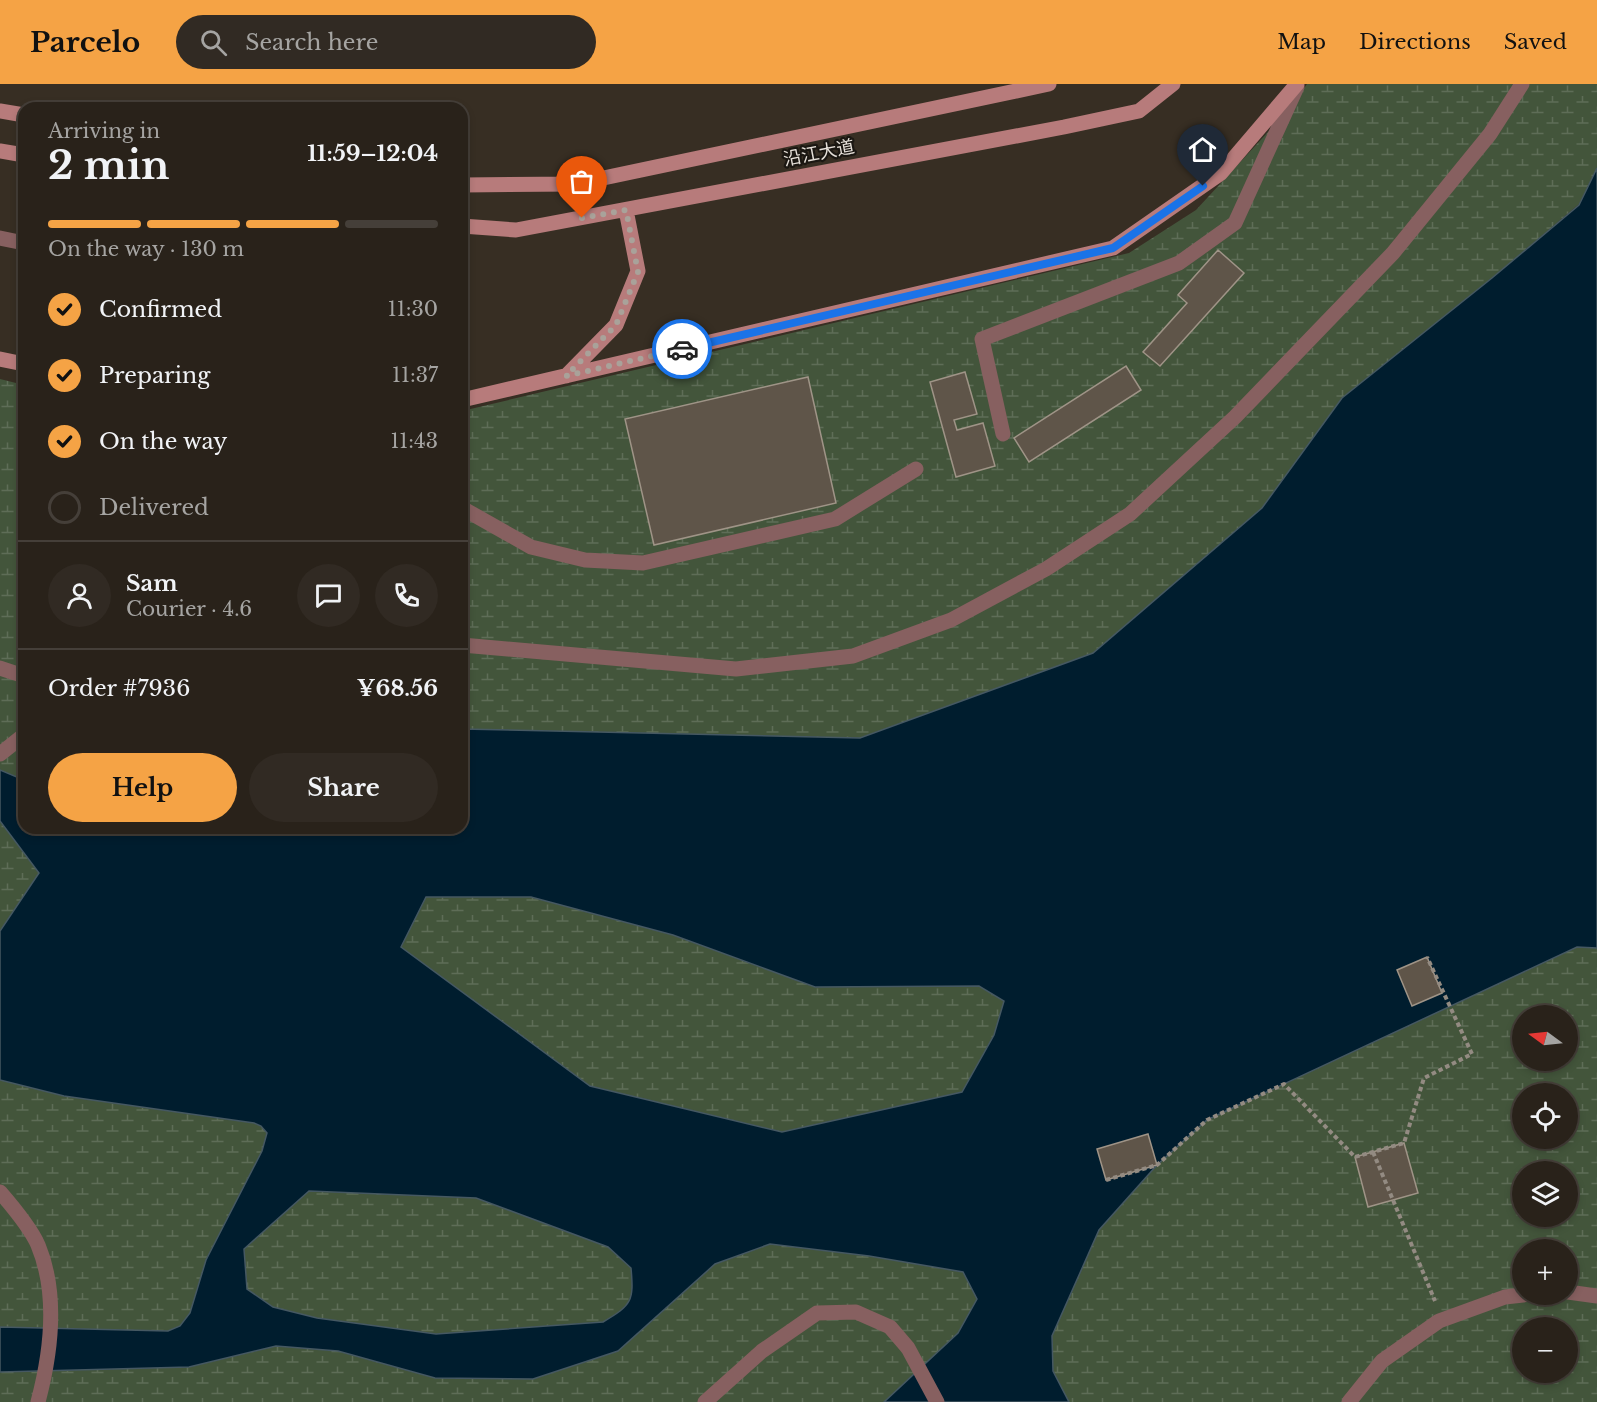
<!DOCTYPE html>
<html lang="en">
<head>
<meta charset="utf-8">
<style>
	:root { --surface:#29221a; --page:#312a23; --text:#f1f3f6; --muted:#a5a4a2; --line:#453f39; --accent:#f5a345 }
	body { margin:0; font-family:"Libre Baskerville","Noto Sans SC",serif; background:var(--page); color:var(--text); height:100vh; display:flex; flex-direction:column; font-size:22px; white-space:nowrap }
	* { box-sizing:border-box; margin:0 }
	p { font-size:20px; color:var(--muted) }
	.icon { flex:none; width:33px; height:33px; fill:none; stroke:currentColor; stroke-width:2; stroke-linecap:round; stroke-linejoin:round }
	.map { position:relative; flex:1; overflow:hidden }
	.side { position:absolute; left:18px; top:18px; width:450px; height:732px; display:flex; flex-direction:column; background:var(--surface); border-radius:18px; box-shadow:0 3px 9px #0003,0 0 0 2px var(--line) }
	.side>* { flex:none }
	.needle { width:39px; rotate:285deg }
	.buttons { position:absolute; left:1512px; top:921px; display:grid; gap:12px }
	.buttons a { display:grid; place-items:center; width:66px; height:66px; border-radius:50%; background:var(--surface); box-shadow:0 3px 9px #0003,0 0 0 2px var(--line); font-size:30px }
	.pin { position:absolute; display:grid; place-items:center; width:51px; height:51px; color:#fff; margin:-62px -26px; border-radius:50% 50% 50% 0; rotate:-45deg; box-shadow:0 0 6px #0007 }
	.pin .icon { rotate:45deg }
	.courier { position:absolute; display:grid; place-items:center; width:60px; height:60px; margin:-30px; border:4px solid #1a73e8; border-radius:50%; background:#fff; color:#222; box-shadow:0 2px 8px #0007 }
	.headline em { font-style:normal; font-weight:700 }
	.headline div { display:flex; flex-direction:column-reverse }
	.headline { display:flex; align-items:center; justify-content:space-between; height:102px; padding:0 30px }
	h1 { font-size:39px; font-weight:700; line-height:45px }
	.bar { display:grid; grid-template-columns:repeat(4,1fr); gap:9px 6px; align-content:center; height:72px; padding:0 30px }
	.bar i { height:8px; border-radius:4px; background:var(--line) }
	.bar .current { background:var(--accent) }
	.bar p { grid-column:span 4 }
	.line { display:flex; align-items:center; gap:15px; padding:0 30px; border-top:2px solid var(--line) }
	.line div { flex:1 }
	.round { display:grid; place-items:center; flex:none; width:63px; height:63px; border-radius:32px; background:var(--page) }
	ol { padding:0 30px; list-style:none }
	li { display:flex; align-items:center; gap:18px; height:66px }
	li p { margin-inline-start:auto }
	li .icon { padding:6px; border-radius:50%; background:var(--accent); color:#111; stroke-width:4 }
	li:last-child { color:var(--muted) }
	li i { width:33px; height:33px; border:3px solid var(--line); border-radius:50% }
	.action { display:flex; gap:12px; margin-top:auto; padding:12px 30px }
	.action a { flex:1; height:69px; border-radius:36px; background:var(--accent); color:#111; font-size:24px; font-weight:700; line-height:69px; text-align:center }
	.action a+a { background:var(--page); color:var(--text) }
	header { display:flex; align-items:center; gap:36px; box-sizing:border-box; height:84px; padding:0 30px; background:var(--accent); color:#111 }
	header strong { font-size:28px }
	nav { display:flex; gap:33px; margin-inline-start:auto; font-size:21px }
	.search { width:420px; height:54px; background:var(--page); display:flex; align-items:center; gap:15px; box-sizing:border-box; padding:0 21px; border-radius:33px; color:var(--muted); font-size:22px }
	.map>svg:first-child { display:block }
	.wetland { fill:url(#wetland-marsh); fill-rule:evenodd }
	.water { fill:#001d2e; stroke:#455862; stroke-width:1.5; fill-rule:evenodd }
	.building { fill:#5f5549; stroke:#9f9487; stroke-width:1.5 }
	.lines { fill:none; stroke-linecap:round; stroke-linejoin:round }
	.path { stroke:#938b82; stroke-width:4; stroke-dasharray:4.5 3; stroke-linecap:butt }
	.lane { stroke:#876060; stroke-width:15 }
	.secondary { stroke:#b77b7b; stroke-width:15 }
	.done { stroke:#a9a29a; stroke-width:6; stroke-dasharray:0 10.8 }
	.route { stroke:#1a73e8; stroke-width:8 }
	.labels { text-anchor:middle; stroke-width:4.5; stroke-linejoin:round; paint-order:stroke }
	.street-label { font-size:18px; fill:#e7e1da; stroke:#1b1712 }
</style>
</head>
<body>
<header>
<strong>Parcelo</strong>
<div class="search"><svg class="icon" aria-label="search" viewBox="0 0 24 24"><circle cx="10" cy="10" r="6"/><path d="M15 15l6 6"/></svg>Search here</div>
<nav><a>Map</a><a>Directions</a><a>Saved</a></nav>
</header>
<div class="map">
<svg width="1597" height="1318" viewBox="0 0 1597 1318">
	<defs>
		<pattern id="wetland-marsh" width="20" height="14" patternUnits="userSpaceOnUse" patternTransform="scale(1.5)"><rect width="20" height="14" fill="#43553b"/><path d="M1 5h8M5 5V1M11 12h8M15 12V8" fill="none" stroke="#5e6d57"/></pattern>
	</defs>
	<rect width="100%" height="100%" fill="#372e23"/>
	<!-- wetland -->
	<path class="wetland" d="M1307,0h290v84l-18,36 -87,74 -150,120 -80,110 -169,145 -233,85 -398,-9v-318l667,-158 67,-43 96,-104z
		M0,295l24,6v395l-24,-10z
		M0,737l39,52 -39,58z
		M426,813h105l142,38 142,52 164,-1 25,15 -10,34 -32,57 -180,40 -192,-46 -189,-138z
		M1577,863l20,1v454h-528l-16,-32 -1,-34 47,-106 58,-65 50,-45zM1522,932h46v44h-46zM1522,1010h46v44h-46zM1522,1088h46v44h-46zM1522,1166h46v44h-46zM1522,1244h46v44h-46z
		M0,996l64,16 190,27 7,3 6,7 -5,18 -56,109 -16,53 -10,13 -12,5 -168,-4z
		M309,1107l167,7 132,49 23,21c3,33 1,37 -28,54l-167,12 -119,-16 -44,-11 -26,-18 -3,-41z
		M770,1160l99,12 94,16 14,27 -19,34 -74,69h-884v-30l189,-5 87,-21 62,5 97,27 183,-27 97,-87z"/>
	<!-- water -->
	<path class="water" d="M1597,84v780l-20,-1 -370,173 -50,45 -58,65 -47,106 1,35 16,31h-185l74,-69 19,-34 -14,-27 -94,-16 -99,-12 -55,20 -97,87 -85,28 -98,-1 -97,-27 -62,-5 -87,21 -189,5v-45l168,4 12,-5 10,-13 16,-53 56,-109 5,-18 -6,-7 -7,-3 -190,-27 -64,-16v-149l39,-58 -39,-52v-51l24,10v48h438v-99l398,9 233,-85 169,-145 80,-110 150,-120 87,-73zM426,813h105l142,38 142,52 164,-1 25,15 -10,34 -32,57 -180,40 -192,-46 -189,-139zM309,1107l167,7 132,49 23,21c3,33 1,37 -28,54l-167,12 -119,-16 -44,-11 -26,-18 -3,-40z"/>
	<!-- building -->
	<path class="building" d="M1218,166l26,23 -84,93 -17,-14 44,-49 -9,-8z
		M1126,282l15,24 -112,72 -15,-24z
		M965,288l12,42 -23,6 3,10 26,-7 12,43 -39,11 -26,-95z
		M808,293l28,126 -182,42 -29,-126z
		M1427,873l15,36 -30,13 -15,-36z
		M1148,1050l9,31 -51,15 -9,-31z
		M1404,1059l14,50 -50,14 -13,-50z"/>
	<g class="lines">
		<!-- path -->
		<path class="path" d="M1373,1068l62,149
			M1106,1096l51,-15 50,-45 77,-36 71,73 49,-14 20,-65 48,-24 -45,-97"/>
		<!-- lane -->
		<path class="lane" d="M0,154l24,5
			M1003,350l-21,-95 197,-76 56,-40 62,-136
			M462,424l69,39 54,13 58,3 192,-44 81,-50
			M462,561l274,24 117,-13 98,-36 95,-51 84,-55 105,-97 158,-164 97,-119 32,-50
			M0,584l24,8
			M0,670l24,-19
			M0,1108c13,15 30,35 38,53 20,48 13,108 0,157
			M1568,1208l29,4
			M705,1318l57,-51 55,-38 39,-1 34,15 18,21 29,54
			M1349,1318l33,-41 57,-40 66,-24 26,-3"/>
		<!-- secondary -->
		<path class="secondary" d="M0,27l24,4
			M0,67l24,4
			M462,101l113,-1 474,-100
			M462,142l54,4 548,-103 75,-16 34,-27
			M0,275l24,5
			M566,292l50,-51 22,-54 -12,-61
			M462,316l651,-152 108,-75 76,-89"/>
	</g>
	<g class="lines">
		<!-- done -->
		<path class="done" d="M582,134l44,-8 12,62 -22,53 -50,51 116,-27"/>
		<!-- route -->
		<path class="route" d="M682,265l431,-101 90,-62"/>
	</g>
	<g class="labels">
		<!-- street labels -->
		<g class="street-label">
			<text transform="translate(819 69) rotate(-11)" y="6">沿江大道</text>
		</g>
	</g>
</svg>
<div class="buttons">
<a><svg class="needle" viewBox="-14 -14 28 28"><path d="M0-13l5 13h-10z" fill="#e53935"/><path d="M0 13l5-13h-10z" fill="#a5a4a2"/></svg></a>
<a><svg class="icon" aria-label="locate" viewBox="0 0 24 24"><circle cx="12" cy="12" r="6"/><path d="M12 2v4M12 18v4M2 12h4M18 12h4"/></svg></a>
<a><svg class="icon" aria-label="layers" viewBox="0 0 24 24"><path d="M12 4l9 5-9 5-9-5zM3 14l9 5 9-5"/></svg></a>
<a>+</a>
<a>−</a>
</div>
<div class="pin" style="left:582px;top:134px;background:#ea580c"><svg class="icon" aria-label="bag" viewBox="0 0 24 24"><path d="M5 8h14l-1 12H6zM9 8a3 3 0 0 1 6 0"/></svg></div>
<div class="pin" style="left:1203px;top:102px;background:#1f2937"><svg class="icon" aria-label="home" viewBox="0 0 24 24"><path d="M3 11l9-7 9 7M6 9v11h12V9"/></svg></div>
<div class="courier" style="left:682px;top:265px"><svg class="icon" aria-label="car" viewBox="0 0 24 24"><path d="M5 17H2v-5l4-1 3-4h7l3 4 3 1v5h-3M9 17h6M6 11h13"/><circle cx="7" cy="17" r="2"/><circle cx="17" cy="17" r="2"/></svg></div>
<section class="side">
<div class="headline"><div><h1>2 min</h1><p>Arriving in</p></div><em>11:59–12:04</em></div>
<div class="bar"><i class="current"></i><i class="current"></i><i class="current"></i><i></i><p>On the way · 130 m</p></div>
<ol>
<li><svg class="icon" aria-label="check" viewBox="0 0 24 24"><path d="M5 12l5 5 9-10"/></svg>Confirmed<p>11:30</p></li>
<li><svg class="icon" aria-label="check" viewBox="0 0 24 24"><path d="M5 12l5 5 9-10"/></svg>Preparing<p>11:37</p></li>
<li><svg class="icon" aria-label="check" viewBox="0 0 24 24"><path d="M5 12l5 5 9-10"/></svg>On the way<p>11:43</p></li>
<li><i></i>Delivered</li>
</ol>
<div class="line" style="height:108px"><a class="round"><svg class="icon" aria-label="person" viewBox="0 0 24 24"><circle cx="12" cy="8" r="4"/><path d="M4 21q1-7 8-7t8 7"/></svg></a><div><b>Sam</b><p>Courier · 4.6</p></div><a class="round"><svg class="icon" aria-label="chat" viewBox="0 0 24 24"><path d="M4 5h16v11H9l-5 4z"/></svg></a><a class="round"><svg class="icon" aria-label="phone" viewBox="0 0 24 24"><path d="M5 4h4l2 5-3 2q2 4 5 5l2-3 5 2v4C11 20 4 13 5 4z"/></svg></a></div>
<div class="line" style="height:78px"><div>Order #7936</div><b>¥68.56</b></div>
<div class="action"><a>Help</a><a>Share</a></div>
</section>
</div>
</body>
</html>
